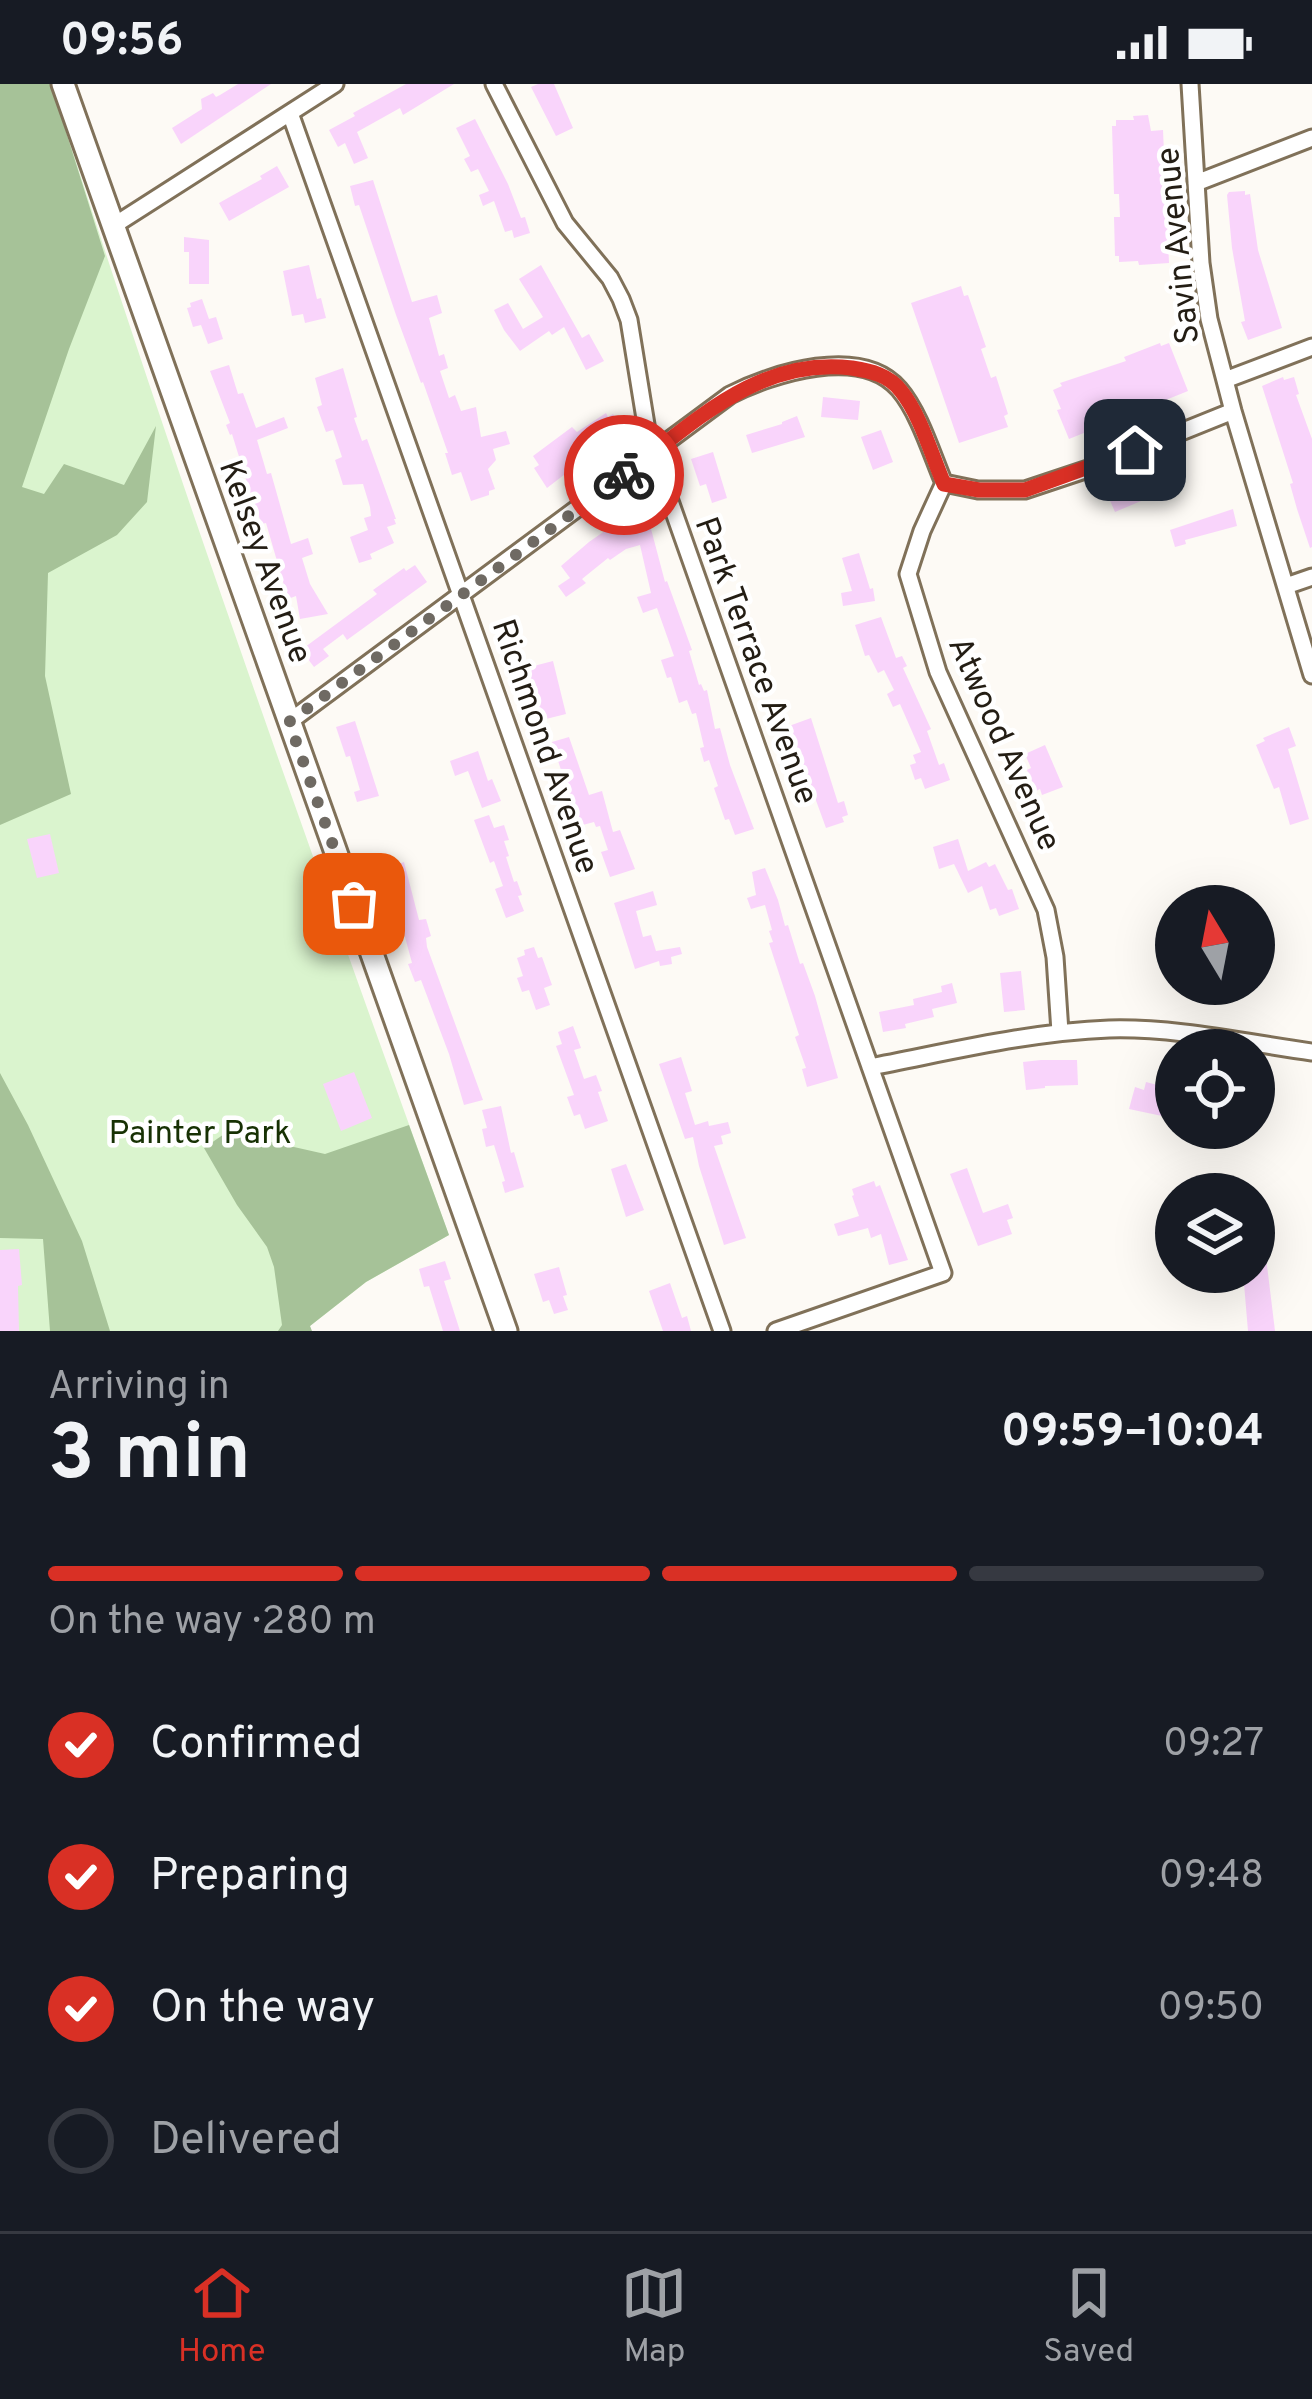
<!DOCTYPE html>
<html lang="en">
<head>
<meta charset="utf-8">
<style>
	:root { --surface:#171b24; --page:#20242c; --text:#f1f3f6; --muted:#9ea1a6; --line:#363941; --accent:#d93025 }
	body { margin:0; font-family:Overpass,sans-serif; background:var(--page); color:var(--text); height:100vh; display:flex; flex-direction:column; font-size:45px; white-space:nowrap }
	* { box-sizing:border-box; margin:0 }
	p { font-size:39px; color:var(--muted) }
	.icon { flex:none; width:66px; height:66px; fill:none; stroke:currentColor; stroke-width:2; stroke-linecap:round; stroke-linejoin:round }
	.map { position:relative; height:1247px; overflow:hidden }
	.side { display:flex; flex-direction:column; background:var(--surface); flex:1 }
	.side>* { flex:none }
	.needle { width:78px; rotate:350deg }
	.tools { position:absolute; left:1155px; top:801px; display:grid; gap:24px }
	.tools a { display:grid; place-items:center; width:120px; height:120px; border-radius:50%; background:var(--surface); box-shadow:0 12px 48px #0002; font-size:60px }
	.pin { position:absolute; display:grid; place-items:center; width:102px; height:102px; color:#fff; margin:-51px; border-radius:24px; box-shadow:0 6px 18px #0006 }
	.courier { position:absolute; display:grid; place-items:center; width:120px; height:120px; margin:-60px; border:9px solid #d93025; border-radius:50%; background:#fff; color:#222; box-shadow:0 3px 15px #0007 }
	.headline em { font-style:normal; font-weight:700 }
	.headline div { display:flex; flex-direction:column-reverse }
	.headline { display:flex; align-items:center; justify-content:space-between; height:204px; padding:0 48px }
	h1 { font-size:78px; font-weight:700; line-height:90px }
	.bar { display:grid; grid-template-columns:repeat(4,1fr); gap:18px 12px; align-content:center; height:144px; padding:0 48px }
	.bar i { height:15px; border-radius:9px; background:var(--line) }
	.bar .on { background:var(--accent) }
	.bar p { grid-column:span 4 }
	ol { padding:0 48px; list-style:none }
	li { display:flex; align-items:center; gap:36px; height:132px }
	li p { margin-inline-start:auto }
	li .icon { padding:12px; border-radius:50%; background:var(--accent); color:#fff; stroke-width:4 }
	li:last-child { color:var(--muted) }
	li i { width:66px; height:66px; border:6px solid var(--line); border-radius:50% }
	.status { display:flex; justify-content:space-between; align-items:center; height:84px; padding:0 60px; background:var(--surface); direction:ltr }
	.status svg { height:33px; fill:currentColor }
	.dock { display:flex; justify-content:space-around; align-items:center; height:168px; border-top:3px solid var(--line); background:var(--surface); font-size:33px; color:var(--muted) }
	.dock a { display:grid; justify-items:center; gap:6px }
	.dock .on { color:var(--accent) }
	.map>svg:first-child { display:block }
	.green { fill:#daf4ce }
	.forest { fill:#a6c298 }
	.building { fill:#f9d4fb }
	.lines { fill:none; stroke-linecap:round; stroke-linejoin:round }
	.minor-casing { stroke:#807159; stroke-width:21 }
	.tertiary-casing { stroke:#807159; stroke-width:27 }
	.minor { stroke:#fff; stroke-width:15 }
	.tertiary { stroke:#fff; stroke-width:21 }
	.done { stroke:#6f6a63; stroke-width:12; stroke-dasharray:0 21.6 }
	.route { stroke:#d93025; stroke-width:15 }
	.labels { text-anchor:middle; stroke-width:9; stroke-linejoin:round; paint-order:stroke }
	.street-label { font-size:33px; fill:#231d14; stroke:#fff }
	.park-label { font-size:33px; fill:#173104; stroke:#fff }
</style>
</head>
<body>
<div class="status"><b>09:56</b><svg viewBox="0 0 49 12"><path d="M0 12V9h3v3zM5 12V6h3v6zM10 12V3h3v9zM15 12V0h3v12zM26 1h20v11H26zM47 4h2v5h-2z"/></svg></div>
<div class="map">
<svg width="1312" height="1247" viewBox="0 0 1312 1247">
	<rect width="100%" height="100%" fill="#fdfaf5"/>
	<!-- green -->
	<path class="green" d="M0,0h51c123,387 260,770 398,1151l-83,47 -56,44 1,5h-311z"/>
	<!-- forest -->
	<path class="forest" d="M0,0h51l54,172 -36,93 -47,138 22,7 20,-30 60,21 32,-59 -9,76 -30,33 -69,38 -3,103 26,118 -71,31z
		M0,989l28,52 54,116 28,90h-60l-7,-92 -43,-1z
		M409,1041l40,110 -83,47 -56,44 2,5h-34l4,-6 -8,-58 -7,-20 -30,-42 -33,-57 23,-16 98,22z"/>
	<!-- building -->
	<path class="building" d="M238,0h33l-90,60 -9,-16 30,-19 -1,-10 12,-6 3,4 4,-2z
		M406,0h48l-51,31 -3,-7 -43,24 11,26 -14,6 -9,-21 -7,4 -9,-17 26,-14 -2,-3z
		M538,0h16l19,44 -17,8 -25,-49z
		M1148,31l3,16 12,-1 6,133 -30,2 -1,-4 -19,1v-6h-4l-1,-39h6l-1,-23h-5l-2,-68h4v-6h18l-1,-4z
		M475,35l33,65 13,34 4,-1 5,16 -16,5 -2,-8 -7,2 -11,-31 -11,5 -4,-11 10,-4 -11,-22 -7,3 -7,-13 6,-3 -14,-28z
		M277,82l12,21 -60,34 -10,-18 43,-24 -2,-3z
		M373,96l39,122 25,-7 5,18 -13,5 10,38 5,-2 4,14 -8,3 9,27 6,-3 6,16 15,-4 5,30 25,-6 4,13 -17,5 3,11 -8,9 7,20 -6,2v4l-18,6 -10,-29 -9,3 -7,-22h3l-25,-71 -2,1 -25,-68 -37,-110 -4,1 -5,-20z
		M1245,107v4l5,-1 8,56 24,78 -34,12 -7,-18 4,-1 -13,-73 -5,-53 2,-3z
		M184,153l25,3v44h-20v-32h-5z
		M309,181l8,34 4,-1 5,20 -21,5 -2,-9 -11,2 -9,-45z
		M541,181l41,73 7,-4 15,27 -18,9 -22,-43 -12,8 -3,-4 -29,20 -16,-21 -10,-20 14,-7 15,26 20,-12 -24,-38z
		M961,202l3,10 4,-1 18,52 -5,2 10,29 5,-2 12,38 -4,2 4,11 -49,16 -48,-140z
		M202,215l7,20 7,-2 7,22 -15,5 -7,-19 -8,2 -6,-19 4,-1 -1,-4z
		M1160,259l1,3 8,-3 19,48 -119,48 -12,-29 4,-1 -8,-19 9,-4 -2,-3 66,-22 -2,-4z
		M229,281l9,29 5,-1 13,35 28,-11 4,11 -31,12 10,34 4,-1 20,71 17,-6 5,16 -11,4 8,26 18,30 -28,5 -4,-23 -8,3 -22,-76 -4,1 -9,-22 -21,-68 -2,1 -4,-10 4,-2 -20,-52z
		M343,284l14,49 -3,1 8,23 5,-2 29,80h-2l2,5 -9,3 7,16 -24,11 2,5 -13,4 -9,-26 18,-7 -4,-12 7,-2 -1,-9 -7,-23 -20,1 -8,-25 7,-3 -9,-27 -7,2 -9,-25 5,-2 -7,-27z
		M1283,293l1,3 10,-3 5,17 -3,1 16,44v108l-2,1 -13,-39 -7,-25 3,-1 -31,-97z
		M823,313l37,4 -2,19 -37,-3z
		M606,329l2,4 5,-3 11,18 -33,22 -44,34 -13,-20 5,-3 -6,-9 39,-29 5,5z
		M797,332l8,21 -53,16 -6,-18 36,-11v-2z
		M881,346l12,32 -20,8 -12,-33z
		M713,368l14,46 -15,5 -6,-19 -6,2 -9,-27z
		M1146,396l7,16 -38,16 -7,-16z
		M1233,425l4,17 -52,14 1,4 -11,3 -5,-17z
		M643,431l3,11 4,-1 15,57 2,-1 25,69 -3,1 10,34 2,-1 3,7 3,-1 8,39 5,-1 10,37 24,64 -19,6 -6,-16 -4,1 -11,-32 4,-2 -9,-26 -5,2 -4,-14 4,-1 -8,-34 -4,1 -5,-14 -8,3 -8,-26 -4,1 -6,-18 13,-4 -17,-48 -14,5 -6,-16 14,-4 -11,-48 -14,4 -16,11 -2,-2 -26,21 4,4 -20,14 -8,-11 12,-8 -9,-12 28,-24 30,-21z
		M859,469l11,36 3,-1 2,13 -32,5 -2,-13 11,-2 -10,-33z
		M415,481l12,17 -80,58 -4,-6 -20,15 6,7 -15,11 -13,-17 76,-56 -4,-4 31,-22 2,3z
		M881,533l15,41 6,-2 5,10 -4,2 28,61 -4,2 12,34 5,-2 6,17 -25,9 -4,-11 -6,2 -5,-15 6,-2 -3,-8 8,-3 -21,-48 -7,3 -6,-13 7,-4 -10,-20 -6,3 -9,-18 -4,1 -10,-31z
		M553,577l13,53 -28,7 -14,-48 3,-1 -1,-4z
		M811,634l27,85 6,-2 4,14 -6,2 2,5 -18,6 -37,-102z
		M355,637l24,75 -22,6 -3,-10 6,-2 -10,-34 -4,1 -10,-30z
		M1289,643l7,19 -8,3 21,70 -19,6 -11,-38 -5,2 -18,-44 9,-4 -2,-3z
		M569,653l20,58 13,-4 11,41 7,-2 15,39 -25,8 -9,-25 7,-2 -8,-24 -4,1 -2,-5 -15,4 -27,-84z
		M1045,661l18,42 -21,8 -2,-6 -4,2 -9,-21 4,-2 -6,-14z
		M478,667l10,30 4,-2 9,22 -19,7 -14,-37 -13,5 -5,-15z
		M489,731l5,13 10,-3 5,15 -5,1 5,15 -3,1 8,25 3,-1 5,14 -4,1 6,15 -18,7 -11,-29 8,-3 -9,-25 -4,2 -16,-43z
		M50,750l9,39 -22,5 -10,-39z
		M958,755l10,32 18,-9 3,5 6,-3 13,26 4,-1 7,20 -20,7 -3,-8 -6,2 -8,-24 -14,7 -14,-29 -15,5 -6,-22z
		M404,778l15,58 7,-1 5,17 -5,2 1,9 56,153 -19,5 -15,-51 -28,-74 -6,2 -7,-18 4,-1 -21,-78 -6,2 -6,-16z
		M765,784l13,32 7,26 3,-1 12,39 3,-1 12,33 23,82 -31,9 -5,-18 4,-1 -11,-31 4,-2 -30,-92 4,-1 -4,-11 3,-1 -7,-25 -14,4 -4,-11 9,-3 -4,-23z
		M653,807l4,14 -21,6 7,26 8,-2 5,16 24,-4 2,7 -11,3 1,7 -12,2 -1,-5 -24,8 -21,-66z
		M534,863l4,11 4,-1 10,28 -8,3 6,17 -14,5 -7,-20 -7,2 -5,-14 6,-2 -6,-18 8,-3 -1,-5z
		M1021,887l4,39 -21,2 -4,-39z
		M952,899l5,20 -25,6 2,8 -29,7 1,4 -23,4 -4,-20 35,-7 -1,-6 29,-7 -1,-6z
		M573,942l8,22 -7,2 10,29 12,-4 6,16 -4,1 10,29 -23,8 -5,-15 -6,2 -7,-19 7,-2 -18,-49 6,-2 -4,-12z
		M681,973l11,34 -7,2 10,32 13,-4 1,5 19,-4 3,11 -10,3 2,8 -9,2 32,92 -22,7 -25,-79 -6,-29 -8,2 -26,-75z
		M1041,976h36l1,25 -33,1v2l-19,2 -3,-28z
		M354,988l18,46 -31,13 -18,-47z
		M1146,998l23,6 -7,28 -33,-7 6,-22 9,3z
		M501,1022l10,47 3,-1 10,35 -19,6 -3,-11 3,-1 -11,-36 -8,2 -4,-18 5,-1 -5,-18z
		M626,1080l18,46 -18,7 -15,-48z
		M967,1084l16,45 25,-9 5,14 -6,2 5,14 -34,12 -28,-72z
		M874,1097l2,6 4,-2 28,75 -19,5 -8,-31 -10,4 -3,-10 -30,8 -4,-12 25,-8 -7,-20 2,-1 -2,-6z
		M19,1165l3,36 -4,1 1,45h-19v-81z
		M1265,1165l10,82h-27l-5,-59h11v-21z
		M445,1177l6,18 -7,2 16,50h-17l-14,-45 -5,1 -5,-18z
		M559,1183l8,28 -4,1 5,14 -14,4 -5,-14 -6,2 -9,-28z
		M670,1199l12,35 5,-2 4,15h-28l-14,-40z"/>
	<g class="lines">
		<!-- minor casing -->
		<g class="minor-casing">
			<path id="minor" d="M494,0l71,139 45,55 11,21 8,21 19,117 5,16 290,820 -167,58
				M1190,0l11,179 8,56 24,92 79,264
				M290,29l432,1218
				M1196,99l116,-45
				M113,142l222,-142
				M1225,296l87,-33
				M944,399l-22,48 -14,43 30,98 108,238 9,47 5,75
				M944,399l34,7h47l69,-23 139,-56
				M1286,502l26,-9
				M289,638l441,-327c43,-22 131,-50 169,-6 20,23 33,66 45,94
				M870,983c79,-15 159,-35 239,-38 65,-2 138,14 203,23"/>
		</g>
		<!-- tertiary casing -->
		<g class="tertiary-casing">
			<path id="tertiary" d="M63,0l443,1247"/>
		</g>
		<!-- minor -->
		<use href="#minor" class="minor"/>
		<!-- tertiary -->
		<use href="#tertiary" class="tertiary"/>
	</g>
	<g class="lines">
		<!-- done -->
		<path class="done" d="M354,820l-65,-182 335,-247"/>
		<!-- route -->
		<path class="route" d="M624,391c69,-51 135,-119 228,-107 19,3 37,7 49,23 19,23 31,65 43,93l35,6h46l110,-40"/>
	</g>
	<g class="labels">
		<!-- street labels -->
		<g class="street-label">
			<text transform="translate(1176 162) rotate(-96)" y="12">Savin Avenue</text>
			<text transform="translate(267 477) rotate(70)" y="12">Kelsey Avenue</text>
			<text transform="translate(758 576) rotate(70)" y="12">Park Terrace Avenue</text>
			<text transform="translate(1006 659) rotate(66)" y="12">Atwood Avenue</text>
			<text transform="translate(547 662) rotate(71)" y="12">Richmond Avenue</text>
		</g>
		<!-- park labels -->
		<g class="park-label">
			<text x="200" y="1059">Painter Park</text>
		</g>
	</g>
</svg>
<div class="tools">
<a><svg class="needle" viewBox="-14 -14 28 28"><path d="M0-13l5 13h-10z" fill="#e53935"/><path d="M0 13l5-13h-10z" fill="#9ea1a6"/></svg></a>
<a><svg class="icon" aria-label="locate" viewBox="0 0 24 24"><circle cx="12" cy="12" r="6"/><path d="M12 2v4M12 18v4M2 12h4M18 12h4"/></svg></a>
<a><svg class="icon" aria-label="layers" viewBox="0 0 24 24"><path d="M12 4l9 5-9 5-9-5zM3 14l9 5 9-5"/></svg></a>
</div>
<div class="pin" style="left:354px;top:820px;background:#ea580c"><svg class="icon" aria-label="bag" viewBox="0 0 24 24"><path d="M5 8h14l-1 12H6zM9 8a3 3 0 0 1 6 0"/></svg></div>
<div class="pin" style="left:1135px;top:366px;background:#1f2937"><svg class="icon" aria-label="home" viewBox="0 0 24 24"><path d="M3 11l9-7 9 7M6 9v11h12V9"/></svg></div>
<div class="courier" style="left:624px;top:391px"><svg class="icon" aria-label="bike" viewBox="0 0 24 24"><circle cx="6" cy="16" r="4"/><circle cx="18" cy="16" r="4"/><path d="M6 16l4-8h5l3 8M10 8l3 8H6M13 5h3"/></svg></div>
</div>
<section class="side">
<div class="headline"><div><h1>3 min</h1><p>Arriving in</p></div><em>09:59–10:04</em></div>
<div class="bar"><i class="on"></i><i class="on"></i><i class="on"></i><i></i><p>On the way · 280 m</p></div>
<ol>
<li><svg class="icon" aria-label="check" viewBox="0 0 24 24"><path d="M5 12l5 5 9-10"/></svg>Confirmed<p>09:27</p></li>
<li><svg class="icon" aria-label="check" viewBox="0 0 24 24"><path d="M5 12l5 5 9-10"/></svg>Preparing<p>09:48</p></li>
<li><svg class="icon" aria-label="check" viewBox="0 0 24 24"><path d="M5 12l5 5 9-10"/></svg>On the way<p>09:50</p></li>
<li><i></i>Delivered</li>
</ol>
</section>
<nav class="dock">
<a class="on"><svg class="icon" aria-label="home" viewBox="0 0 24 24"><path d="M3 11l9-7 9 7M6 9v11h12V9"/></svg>Home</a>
<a><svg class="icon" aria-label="map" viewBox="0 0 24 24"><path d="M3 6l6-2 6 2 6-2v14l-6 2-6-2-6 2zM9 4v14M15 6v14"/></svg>Map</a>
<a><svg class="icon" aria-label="saved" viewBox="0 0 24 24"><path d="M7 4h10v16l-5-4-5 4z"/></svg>Saved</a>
</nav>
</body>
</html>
